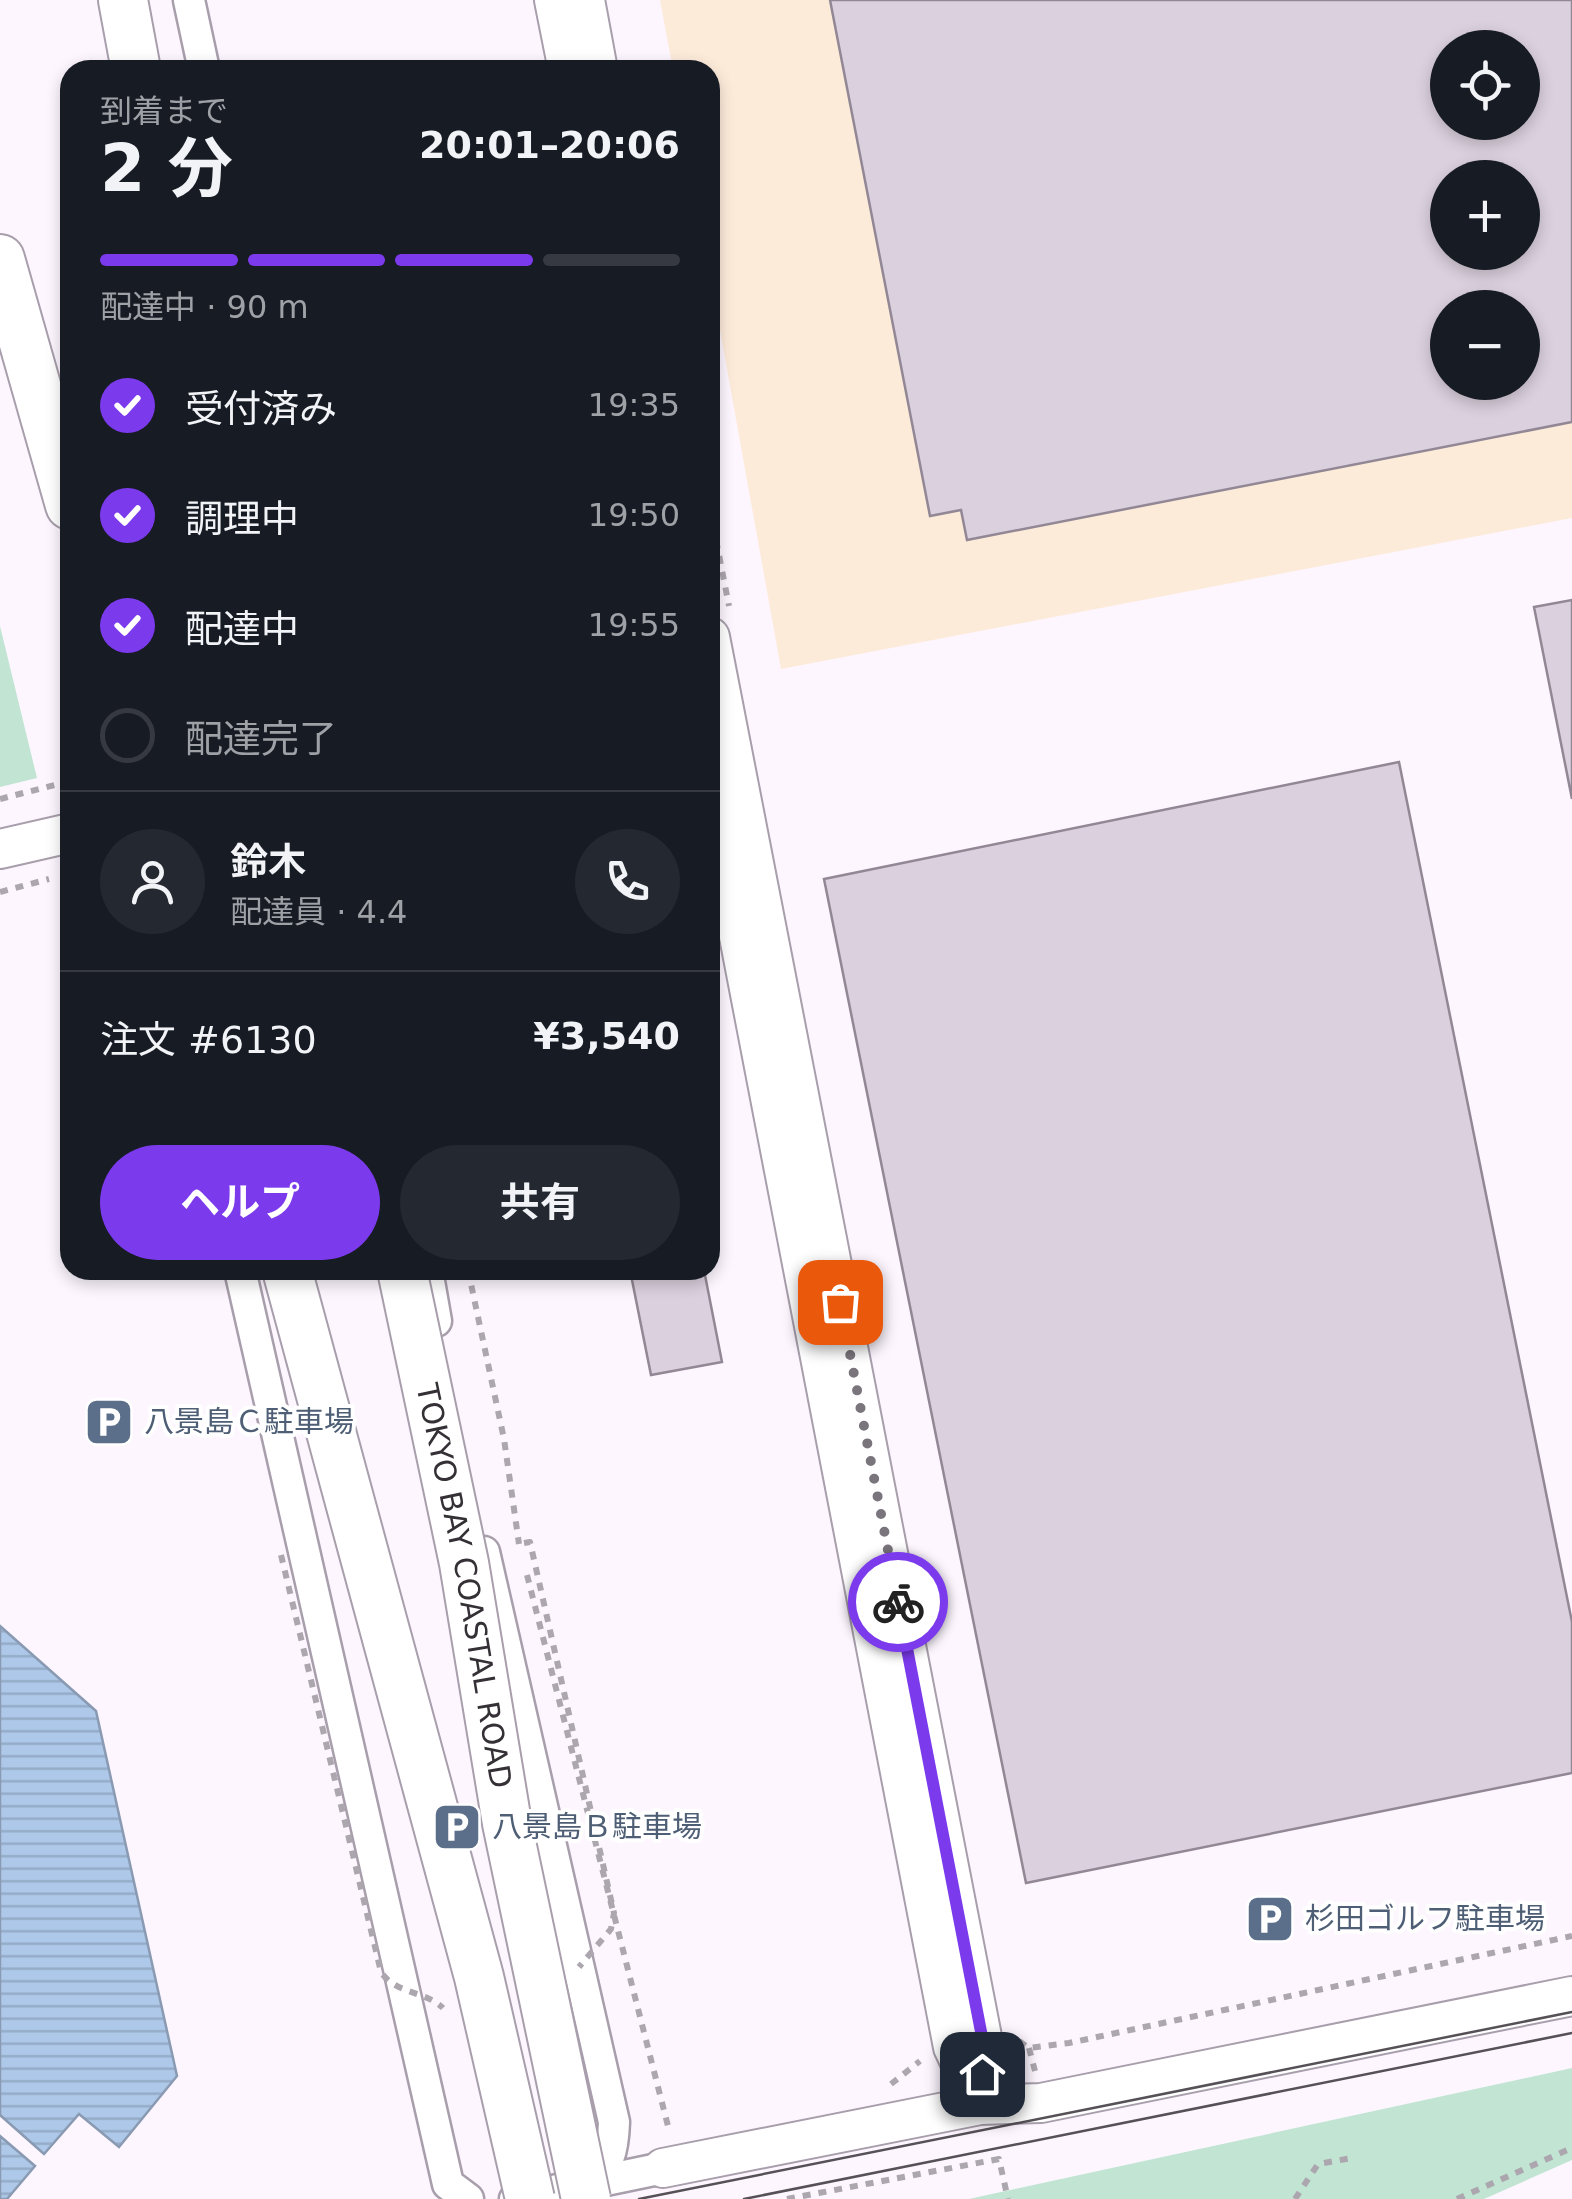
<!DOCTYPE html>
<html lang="ja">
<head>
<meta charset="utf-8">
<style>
	:root { --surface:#171b24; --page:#242831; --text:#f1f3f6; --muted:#9ea1a6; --line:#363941; --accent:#7c3aed }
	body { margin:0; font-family:"DejaVu Sans","Noto Sans JP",sans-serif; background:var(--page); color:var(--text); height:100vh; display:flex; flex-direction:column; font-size:38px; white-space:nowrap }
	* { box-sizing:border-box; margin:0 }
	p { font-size:32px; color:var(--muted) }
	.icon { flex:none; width:55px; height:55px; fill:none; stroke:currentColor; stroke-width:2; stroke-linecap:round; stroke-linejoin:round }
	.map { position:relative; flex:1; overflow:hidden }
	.panel { position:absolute; left:60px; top:60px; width:660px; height:1220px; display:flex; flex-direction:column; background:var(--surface); border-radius:30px; box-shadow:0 5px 15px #0003 }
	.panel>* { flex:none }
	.tools { position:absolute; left:1430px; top:30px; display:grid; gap:20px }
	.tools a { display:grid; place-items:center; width:110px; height:110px; border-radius:50%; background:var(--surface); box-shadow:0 5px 15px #0003; font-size:50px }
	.pin { position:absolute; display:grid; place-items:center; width:85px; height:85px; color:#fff; margin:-42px; border-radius:20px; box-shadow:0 5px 15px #0006 }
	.courier { position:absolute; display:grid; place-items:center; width:100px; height:100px; margin:-50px; border:8px solid #7c3aed; border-radius:50%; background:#fff; color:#222; box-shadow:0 2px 12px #0007 }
	.headline em { font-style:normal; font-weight:700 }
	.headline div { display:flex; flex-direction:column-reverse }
	.headline { display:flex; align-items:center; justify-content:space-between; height:170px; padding:0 40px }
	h1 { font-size:65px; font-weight:700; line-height:75px }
	.bar { display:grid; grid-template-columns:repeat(4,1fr); gap:15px 10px; align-content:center; height:120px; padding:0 40px }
	.bar i { height:12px; border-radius:8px; background:var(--line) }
	.bar .on { background:var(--accent) }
	.bar p { grid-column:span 4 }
	.line { display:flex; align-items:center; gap:25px; padding:0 40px; border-top:2px solid var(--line) }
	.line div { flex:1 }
	.round { display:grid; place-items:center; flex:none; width:105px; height:105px; border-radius:52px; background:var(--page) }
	ol { padding:0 40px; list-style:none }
	li { display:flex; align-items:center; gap:30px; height:110px }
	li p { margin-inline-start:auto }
	li .icon { padding:10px; border-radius:50%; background:var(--accent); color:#fff; stroke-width:4 }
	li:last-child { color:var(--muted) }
	li i { width:55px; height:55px; border:5px solid var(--line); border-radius:50% }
	.button { display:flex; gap:20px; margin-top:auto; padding:20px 40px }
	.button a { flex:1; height:115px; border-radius:60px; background:var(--accent); color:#fff; font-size:40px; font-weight:700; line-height:115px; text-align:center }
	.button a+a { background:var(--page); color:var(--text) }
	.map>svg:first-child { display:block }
	.industrial { fill:#fdebda; fill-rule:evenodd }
	.park { fill:#c1e5d2 }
	.water { fill:url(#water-rules); stroke:#899ab2; stroke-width:2.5 }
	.building { fill:#dbd0de; stroke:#928895; stroke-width:2.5; fill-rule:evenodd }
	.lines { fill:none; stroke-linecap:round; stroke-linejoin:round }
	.minor-casing { stroke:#a89eac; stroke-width:35 }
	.tertiary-casing { stroke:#a89eac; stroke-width:42 }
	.trunk-casing { stroke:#a89eac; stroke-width:52 }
	.path { stroke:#aca6ae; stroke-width:6; stroke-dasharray:8 8; stroke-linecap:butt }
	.minor { stroke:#fff; stroke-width:30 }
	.tertiary { stroke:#fff; stroke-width:38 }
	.trunk { stroke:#fff; stroke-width:48 }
	.tram { stroke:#565157; stroke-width:2.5 }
	.trunk-bridge-casing { stroke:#a89eac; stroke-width:52; stroke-linecap:butt }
	.path-bridge { stroke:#aca6ae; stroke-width:6; stroke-dasharray:8 8; stroke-linecap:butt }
	.trunk-bridge { stroke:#fff; stroke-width:48 }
	.done { stroke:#7a757c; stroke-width:10; stroke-dasharray:0 18 }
	.route { stroke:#7c3aed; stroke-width:12 }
	.labels { text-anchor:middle; stroke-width:8; stroke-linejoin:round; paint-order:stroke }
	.service-label { font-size:30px; fill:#4e5e75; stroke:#fff; text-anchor:start }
	.street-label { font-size:30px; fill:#343035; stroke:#fff }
</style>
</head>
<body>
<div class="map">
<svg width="1572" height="2199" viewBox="0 0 1572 2199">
	<defs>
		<pattern id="water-rules" width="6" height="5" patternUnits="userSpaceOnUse" patternTransform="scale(2.5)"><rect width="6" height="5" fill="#adc8e8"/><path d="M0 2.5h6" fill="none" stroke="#95acc8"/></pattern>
	</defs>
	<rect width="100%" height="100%" fill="#fdf6ff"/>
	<!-- industrial -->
	<path class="industrial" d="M660,0h912v518l-791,151 -71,-394v-205h-37zM1448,48h74v74h-74zM1448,178h74v74h-74zM1448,308h74v74h-74z"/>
	<!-- park -->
	<path class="park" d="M0,626l37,152 -37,9z
		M1572,2068v92l-88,39h-515z"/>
	<!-- water -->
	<path class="water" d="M0,1626l96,85 81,365 -58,71 -40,-33 -35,40 -44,-39z
		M0,2136l35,30 -28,33h-7z"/>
	<!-- building -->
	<path class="building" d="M830,0h742v422l-605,118 -6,-30 -31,6zM1448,48h74v74h-74zM1448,178h74v74h-74zM1448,308h74v74h-74z
		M1572,600v199l-38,-192z
		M1399,762l173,860v151l-546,110 -202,-1004z
		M630,1270h74l18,92 -71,13z"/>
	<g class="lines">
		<!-- minor casing -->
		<g class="minor-casing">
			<path id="minor" d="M189,0l15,70
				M240,1270l208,914 20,15
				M427,1270l9,51
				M484,1552l130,570c-1,29 -4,44 -28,62
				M515,2199l148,-31"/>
		</g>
		<!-- tertiary casing -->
		<g class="tertiary-casing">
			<path id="tertiary" d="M554,0l14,70
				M585,0l13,70
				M710,637l273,1405 -3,63
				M710,786l243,1261 24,51
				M0,849l70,-16
				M663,2168l317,-63 61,-2 531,-107"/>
		</g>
		<!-- trunk casing -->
		<g class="trunk-casing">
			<path id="trunk" d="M123,0l13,70
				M0,259l70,246"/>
		</g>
		<!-- path -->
		<path class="path" d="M710,509l19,97
			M0,799l70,-18
			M0,892l49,-13
			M468,1270l36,169 15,105
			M527,1575l142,555
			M1019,2041l10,7 40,-5 503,-107
			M1029,2048l6,23
			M891,2084l29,-23
			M787,2199l212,-40 9,40
			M1295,2199l23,-35 34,-6
			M1457,2199l115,-51"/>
		<!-- minor -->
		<use href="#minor" class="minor"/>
		<!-- tertiary -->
		<use href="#tertiary" class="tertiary"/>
		<!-- trunk -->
		<use href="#trunk" class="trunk"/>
		<!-- tram -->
		<path class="tram" d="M639,2199l933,-187
			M744,2199l828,-166"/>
		<!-- trunk-bridge casing -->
		<g class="trunk-bridge-casing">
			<g id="trunk-bridge">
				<path d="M287,1270l192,707 51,222"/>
				<path id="s1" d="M402,1270l62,293 43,260 79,376"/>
			</g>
		</g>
		<!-- path-bridge -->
		<path class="path-bridge" d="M524,1543l6,-1 84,371 -3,16 -32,38
			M281,1555l100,417c14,22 45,19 62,36"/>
		<!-- trunk-bridge -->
		<use href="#trunk-bridge" class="trunk-bridge"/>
	</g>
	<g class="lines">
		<!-- done -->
		<path class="done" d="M840,1302l58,300"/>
		<!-- route -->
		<path class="route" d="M898,1602l85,440 -1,32"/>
	</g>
	<!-- icons -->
	<defs>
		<g id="parking-square" transform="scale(2.5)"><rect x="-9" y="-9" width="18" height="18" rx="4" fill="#5c6f8a" stroke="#fff"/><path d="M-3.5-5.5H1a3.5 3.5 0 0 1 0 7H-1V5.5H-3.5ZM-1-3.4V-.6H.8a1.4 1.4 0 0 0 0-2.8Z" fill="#fff"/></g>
	</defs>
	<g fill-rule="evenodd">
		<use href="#parking-square" x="109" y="1422"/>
		<use href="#parking-square" x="457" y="1827"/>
		<use href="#parking-square" x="1270" y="1919"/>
	</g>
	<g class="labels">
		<!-- service labels -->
		<g class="service-label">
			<text x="144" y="1432">八景島Ｃ駐車場</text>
			<text x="492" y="1837">八景島Ｂ駐車場</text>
			<text x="1305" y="1929">杉田ゴルフ駐車場</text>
		</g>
		<!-- street labels -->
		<g class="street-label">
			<text dy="10" stroke="none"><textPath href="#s1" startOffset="322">TOKYO BAY COASTAL ROAD</textPath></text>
		</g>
	</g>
</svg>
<div class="tools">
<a><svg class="icon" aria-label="locate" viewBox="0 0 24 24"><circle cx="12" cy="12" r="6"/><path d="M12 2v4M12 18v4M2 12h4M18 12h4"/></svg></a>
<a>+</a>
<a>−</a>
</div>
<div class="pin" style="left:840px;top:1302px;background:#ea580c"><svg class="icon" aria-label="bag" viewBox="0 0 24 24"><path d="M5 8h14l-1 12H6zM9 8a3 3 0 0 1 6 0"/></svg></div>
<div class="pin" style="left:982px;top:2074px;background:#1f2937"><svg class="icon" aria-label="home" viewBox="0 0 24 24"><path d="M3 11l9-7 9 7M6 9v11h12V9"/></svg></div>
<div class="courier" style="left:898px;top:1602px"><svg class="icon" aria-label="bike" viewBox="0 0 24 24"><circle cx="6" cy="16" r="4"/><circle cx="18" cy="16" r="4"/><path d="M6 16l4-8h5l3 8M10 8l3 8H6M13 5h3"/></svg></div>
<section class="panel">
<div class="headline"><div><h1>2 分</h1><p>到着まで</p></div><em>20:01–20:06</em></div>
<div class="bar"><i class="on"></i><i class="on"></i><i class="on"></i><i></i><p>配達中 · 90 m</p></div>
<ol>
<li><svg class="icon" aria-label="check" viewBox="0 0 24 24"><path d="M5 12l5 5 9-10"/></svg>受付済み<p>19:35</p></li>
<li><svg class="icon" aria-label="check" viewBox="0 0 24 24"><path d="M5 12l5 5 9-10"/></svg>調理中<p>19:50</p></li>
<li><svg class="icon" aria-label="check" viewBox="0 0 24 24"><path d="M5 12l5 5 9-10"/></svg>配達中<p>19:55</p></li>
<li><i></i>配達完了</li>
</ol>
<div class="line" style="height:180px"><a class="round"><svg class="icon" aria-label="person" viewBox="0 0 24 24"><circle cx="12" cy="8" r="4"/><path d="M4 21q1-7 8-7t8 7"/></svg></a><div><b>鈴木</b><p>配達員 · 4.4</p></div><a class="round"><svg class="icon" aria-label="phone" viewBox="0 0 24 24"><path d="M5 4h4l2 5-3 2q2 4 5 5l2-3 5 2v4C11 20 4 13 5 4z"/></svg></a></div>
<div class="line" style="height:130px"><div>注文 #6130</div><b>¥3,540</b></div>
<div class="button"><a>ヘルプ</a><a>共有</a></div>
</section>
</div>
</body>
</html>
